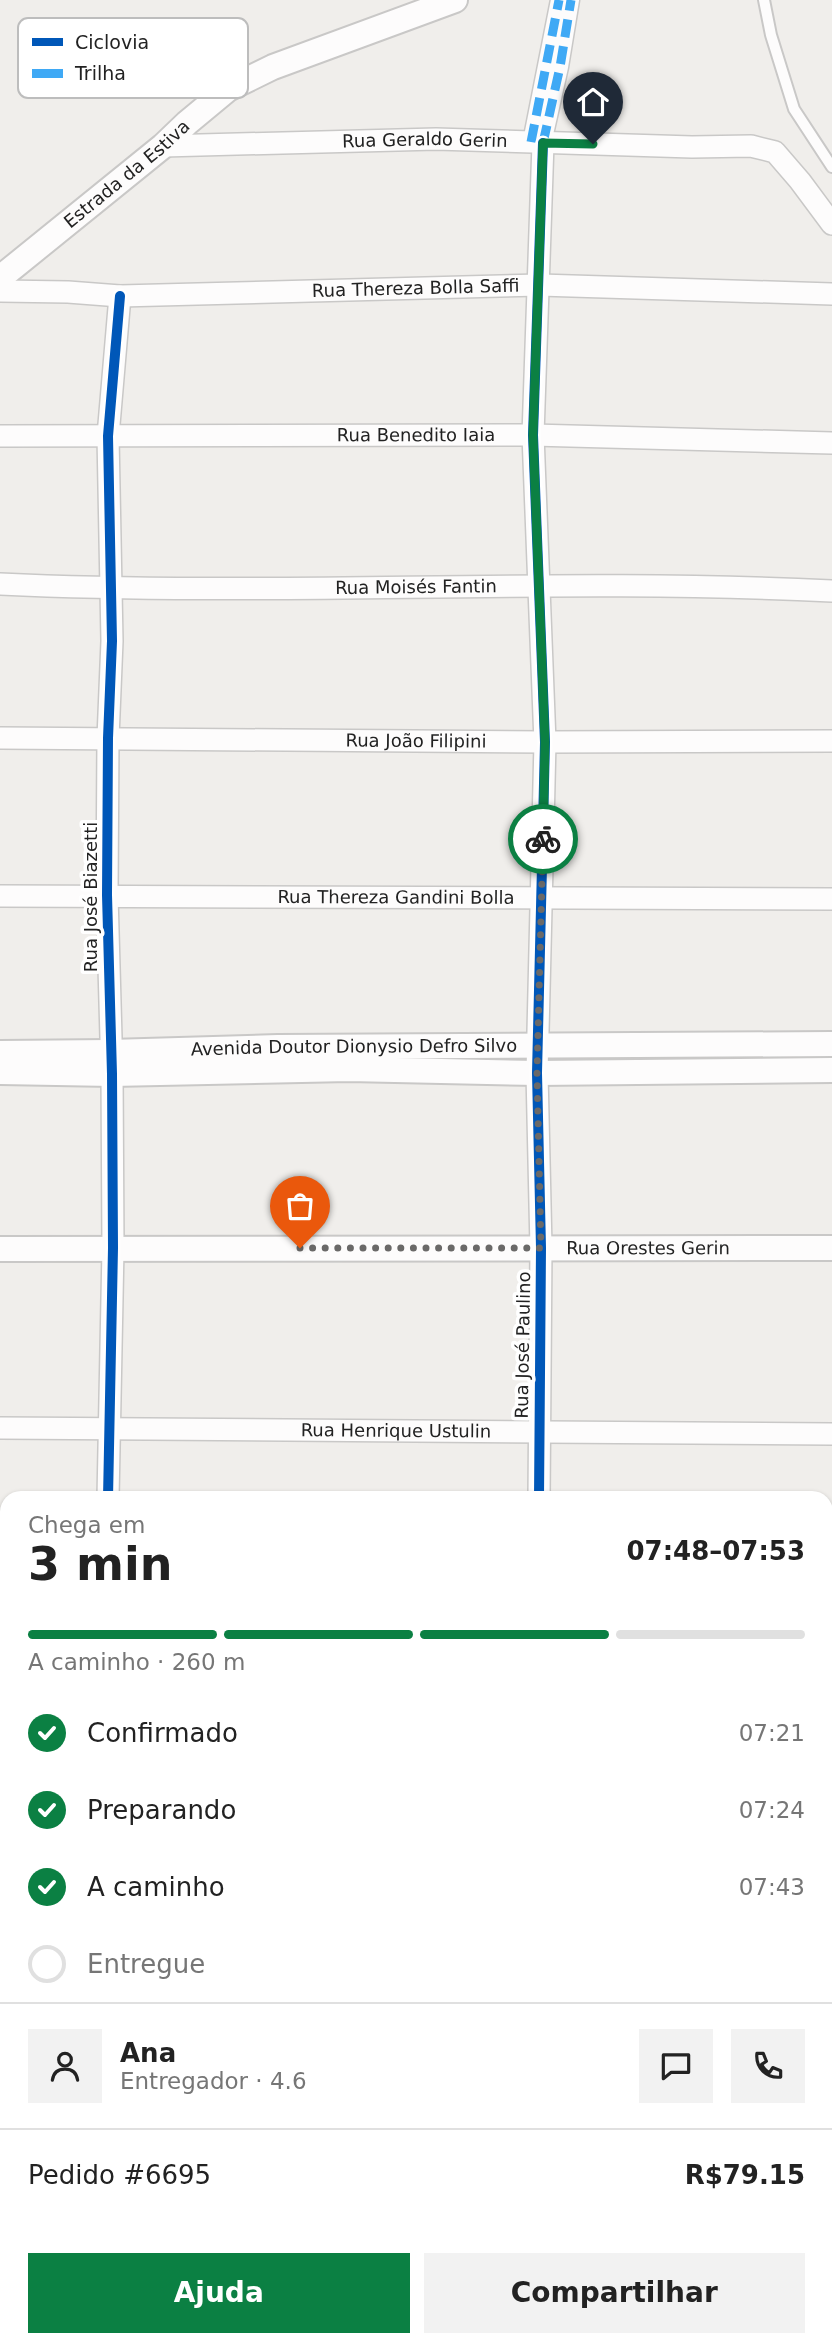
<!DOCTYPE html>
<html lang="pt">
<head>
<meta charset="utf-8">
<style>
	:root { --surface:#fff; --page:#f2f2f2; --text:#222; --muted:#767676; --line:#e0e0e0; --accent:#0b8043 }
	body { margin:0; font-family:"DejaVu Sans",sans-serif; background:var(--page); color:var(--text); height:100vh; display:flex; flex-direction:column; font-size:26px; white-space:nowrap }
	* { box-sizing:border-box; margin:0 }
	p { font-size:23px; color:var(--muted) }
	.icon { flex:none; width:38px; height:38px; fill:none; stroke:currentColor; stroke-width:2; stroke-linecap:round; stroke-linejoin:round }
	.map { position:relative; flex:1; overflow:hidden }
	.details { position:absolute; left:0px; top:1491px; width:833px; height:856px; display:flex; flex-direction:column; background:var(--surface); border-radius:21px 21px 0 0; box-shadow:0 2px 5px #0004 }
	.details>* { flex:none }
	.pin { position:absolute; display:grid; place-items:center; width:60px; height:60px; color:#fff; margin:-72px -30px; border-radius:50% 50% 50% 0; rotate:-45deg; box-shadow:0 0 7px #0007 }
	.pin .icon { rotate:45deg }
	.courier { position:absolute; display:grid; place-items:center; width:70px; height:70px; margin:-35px; border:5px solid #0b8043; border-radius:50%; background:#fff; color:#222; box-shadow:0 2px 9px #0007 }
	.head em { font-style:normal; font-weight:700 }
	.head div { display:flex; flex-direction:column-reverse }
	.head { display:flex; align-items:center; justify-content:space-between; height:119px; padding:0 28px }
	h1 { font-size:46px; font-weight:700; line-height:52px }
	.bar { display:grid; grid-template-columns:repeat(4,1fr); gap:10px 7px; align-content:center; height:84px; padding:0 28px }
	.bar i { height:9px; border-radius:5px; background:var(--line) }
	.bar .on { background:var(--accent) }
	.bar p { grid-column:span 4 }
	.line { display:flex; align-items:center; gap:18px; padding:0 28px; border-top:2px solid var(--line) }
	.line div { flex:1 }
	.round { display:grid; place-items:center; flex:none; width:74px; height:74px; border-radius:0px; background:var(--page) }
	ol { padding:0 28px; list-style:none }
	li { display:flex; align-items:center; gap:21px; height:77px }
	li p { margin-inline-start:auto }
	li .icon { padding:7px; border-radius:50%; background:var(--accent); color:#fff; stroke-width:4 }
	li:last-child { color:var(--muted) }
	li i { width:38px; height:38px; border:4px solid var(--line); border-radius:50% }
	.button { display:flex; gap:14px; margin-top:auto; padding:14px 28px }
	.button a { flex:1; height:80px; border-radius:0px; background:var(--accent); color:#fff; font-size:28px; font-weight:700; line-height:80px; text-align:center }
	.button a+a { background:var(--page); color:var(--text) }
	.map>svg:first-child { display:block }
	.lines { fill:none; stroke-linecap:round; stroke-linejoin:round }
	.service-casing { stroke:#c9c8c7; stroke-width:14 }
	.pedestrian-casing { stroke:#c9c8c7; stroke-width:19 }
	.minor-casing { stroke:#c9c8c7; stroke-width:24 }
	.tertiary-casing { stroke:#c9c8c7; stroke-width:28 }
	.secondary-casing { stroke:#999a82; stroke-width:32 }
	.service { stroke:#fdfcfc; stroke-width:10 }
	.pedestrian { stroke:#fdfcfc; stroke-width:16 }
	.minor { stroke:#fdfcfc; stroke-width:21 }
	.tertiary { stroke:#fdfcfc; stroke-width:24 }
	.secondary { stroke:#f4f4ed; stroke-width:28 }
	.quiet { stroke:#3fa9f5; stroke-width:9; stroke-dasharray:18 9; stroke-linecap:butt }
	.cycleway-casing { stroke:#fff; stroke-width:15 }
	.cycleway { stroke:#0057b8; stroke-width:10 }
	.done { stroke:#6a6968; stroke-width:7; stroke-dasharray:0 12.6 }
	.route { stroke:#0b8043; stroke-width:9 }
	.labels { text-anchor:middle; stroke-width:7; stroke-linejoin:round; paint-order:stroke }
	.street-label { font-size:18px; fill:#222; stroke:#fff }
	.key { fill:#fff; stroke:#bdbdbd; stroke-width:2 }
	.key-label { font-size:19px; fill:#222 }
</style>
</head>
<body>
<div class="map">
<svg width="832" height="2346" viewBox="0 0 832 2346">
	<rect width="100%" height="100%" fill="#f0eeeb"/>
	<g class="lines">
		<!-- service casing -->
		<g class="service-casing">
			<path id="service" d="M764,0l7,35 23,74 38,58"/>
		</g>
		<!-- pedestrian casing -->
		<g class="pedestrian-casing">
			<path id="pedestrian" d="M531,142l28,-142
				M543,143l17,-76 11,-67"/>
		</g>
		<!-- minor casing -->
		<g class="minor-casing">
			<g id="minor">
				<path id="s1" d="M163,146l273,-7 256,8 59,-1 24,6 25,29 32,43"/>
				<path id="s2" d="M0,291l68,1 52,4 420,-11 292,9"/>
				<path id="s3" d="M0,436l533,-1 299,8"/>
				<path id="s4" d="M0,584c277,13 555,-7 832,7"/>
				<path id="s5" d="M0,738l545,4 287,-1"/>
				<path id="s6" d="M0,896l832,3"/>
				<path id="s7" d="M0,1428l832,6"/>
				<path d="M108,1498l5,-250 -1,-174 -5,-179 1,-157 4,-97 -4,-205 12,-140"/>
				<path d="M539,1498l2,-250 -4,-175 8,-331 -12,-307 10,-292"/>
				<path d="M0,1614l7,-1"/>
				<path d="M826,1614h6"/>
				<path d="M0,1693l7,5"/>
				<path d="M0,1771l7,-11"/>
				<path d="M826,1919l6,-2"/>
				<path d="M826,2118l6,-2"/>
				<path d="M826,2309l6,-3"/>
				<path d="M777,2340l3,6"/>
				<path d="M729,2346l16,-6"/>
			</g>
		</g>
		<!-- tertiary casing -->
		<g class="tertiary-casing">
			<g id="tertiary">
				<path id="s8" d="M0,278l163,-132 24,-23 41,-34 45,-22 182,-67"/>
				<path id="s9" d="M0,1053l110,-1 168,-5 554,-3"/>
				<path d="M0,1072l112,2 237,-5 188,4 295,-3"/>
				<path id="s10" d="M0,1249l832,-1"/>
				<path d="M826,1729l6,-2"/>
				<path d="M0,2043l7,-2"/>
			</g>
		</g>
		<!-- secondary casing -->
		<g class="secondary-casing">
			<path id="secondary" d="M0,2124l7,5
				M0,2160l7,4
				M288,2340l10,6
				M335,2340l9,6"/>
		</g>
		<!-- service -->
		<use href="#service" class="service"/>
		<!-- pedestrian -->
		<use href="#pedestrian" class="pedestrian"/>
		<!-- minor -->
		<use href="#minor" class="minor"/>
		<!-- tertiary -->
		<use href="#tertiary" class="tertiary"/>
		<!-- secondary -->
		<use href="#secondary" class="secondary"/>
		<!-- quiet -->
		<path class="quiet" d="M531,142l28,-142
			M543,143l17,-76 11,-67"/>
		<!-- cycleway casing -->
		<g class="cycleway-casing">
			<path id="cycleway" d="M108,1498l5,-250 -1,-174 -5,-179 1,-157 4,-97 -4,-205 12,-140
				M539,1498l2,-250 -4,-175 8,-331 -12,-307 10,-292"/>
		</g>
		<!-- cycleway -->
		<use href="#cycleway" class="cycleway"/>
	</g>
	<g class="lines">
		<!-- done -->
		<path class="done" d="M300,1248h241l-4,-175 6,-234"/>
		<!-- route -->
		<path class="route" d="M543,839l2,-97 -12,-307 10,-292 50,1"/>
	</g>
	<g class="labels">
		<!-- street labels -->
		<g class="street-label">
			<text dy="6" stroke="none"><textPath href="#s1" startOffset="262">Rua Geraldo Gerin</textPath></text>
			<text dy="6" stroke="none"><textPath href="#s8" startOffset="164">Estrada da Estiva</textPath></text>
			<text dy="6" stroke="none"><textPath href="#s2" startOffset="416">Rua Thereza Bolla Saffi</textPath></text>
			<text dy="6" stroke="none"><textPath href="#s3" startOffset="416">Rua Benedito Iaia</textPath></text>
			<text dy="6" stroke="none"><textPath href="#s4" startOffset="416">Rua Moisés Fantin</textPath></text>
			<text dy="6" stroke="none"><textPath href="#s5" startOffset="416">Rua João Filipini</textPath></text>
			<text transform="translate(91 897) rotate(-90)" y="6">Rua José Biazetti</text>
			<text dy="6" stroke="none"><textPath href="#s6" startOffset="396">Rua Thereza Gandini Bolla</textPath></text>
			<text dy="6" stroke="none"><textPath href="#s9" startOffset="354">Avenida Doutor Dionysio Defro Silvo</textPath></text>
			<text dy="6" stroke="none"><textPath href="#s10" startOffset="648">Rua Orestes Gerin</textPath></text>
			<text transform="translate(523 1345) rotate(-89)" y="6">Rua José Paulino</text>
			<text dy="6" stroke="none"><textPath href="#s7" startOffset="396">Rua Henrique Ustulin</textPath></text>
		</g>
	</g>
	<!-- legend -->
	<rect x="18" y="18" width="230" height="80" rx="10" class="key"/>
	<rect x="32" y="38" width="31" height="8" fill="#0057b8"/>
	<rect x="32" y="69" width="31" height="9" fill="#3fa9f5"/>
	<g class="key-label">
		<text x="75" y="49">Ciclovia</text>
		<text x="75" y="80">Trilha</text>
	</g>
</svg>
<div class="pin" style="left:300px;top:1248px;background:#ea580c"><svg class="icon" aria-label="bag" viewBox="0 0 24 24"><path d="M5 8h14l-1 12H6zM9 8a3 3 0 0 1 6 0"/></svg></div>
<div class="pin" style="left:593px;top:144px;background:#1f2937"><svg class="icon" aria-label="home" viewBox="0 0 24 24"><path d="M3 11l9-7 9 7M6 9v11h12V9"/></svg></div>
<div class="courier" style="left:543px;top:839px"><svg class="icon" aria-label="bike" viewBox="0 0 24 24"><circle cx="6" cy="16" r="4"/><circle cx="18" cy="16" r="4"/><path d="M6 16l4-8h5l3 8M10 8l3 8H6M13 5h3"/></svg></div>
<section class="details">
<div class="head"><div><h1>3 min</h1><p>Chega em</p></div><em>07:48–07:53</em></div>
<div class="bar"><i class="on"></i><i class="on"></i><i class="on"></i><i></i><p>A caminho · 260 m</p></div>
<ol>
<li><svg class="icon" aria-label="check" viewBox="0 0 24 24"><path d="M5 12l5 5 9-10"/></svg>Confirmado<p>07:21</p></li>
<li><svg class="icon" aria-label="check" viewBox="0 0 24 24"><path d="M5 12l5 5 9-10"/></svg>Preparando<p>07:24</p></li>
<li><svg class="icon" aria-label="check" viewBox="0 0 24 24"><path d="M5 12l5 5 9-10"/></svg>A caminho<p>07:43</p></li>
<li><i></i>Entregue</li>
</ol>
<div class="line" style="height:126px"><a class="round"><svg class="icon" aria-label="person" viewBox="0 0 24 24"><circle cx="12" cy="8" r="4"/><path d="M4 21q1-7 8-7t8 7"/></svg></a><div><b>Ana</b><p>Entregador · 4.6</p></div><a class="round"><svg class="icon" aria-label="chat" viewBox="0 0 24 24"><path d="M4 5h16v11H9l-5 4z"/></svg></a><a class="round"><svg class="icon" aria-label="phone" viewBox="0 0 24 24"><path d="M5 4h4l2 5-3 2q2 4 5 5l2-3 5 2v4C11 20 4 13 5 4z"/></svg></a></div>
<div class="line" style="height:91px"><div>Pedido #6695</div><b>R$79.15</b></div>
<div class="button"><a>Ajuda</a><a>Compartilhar</a></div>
</section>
</div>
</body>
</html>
